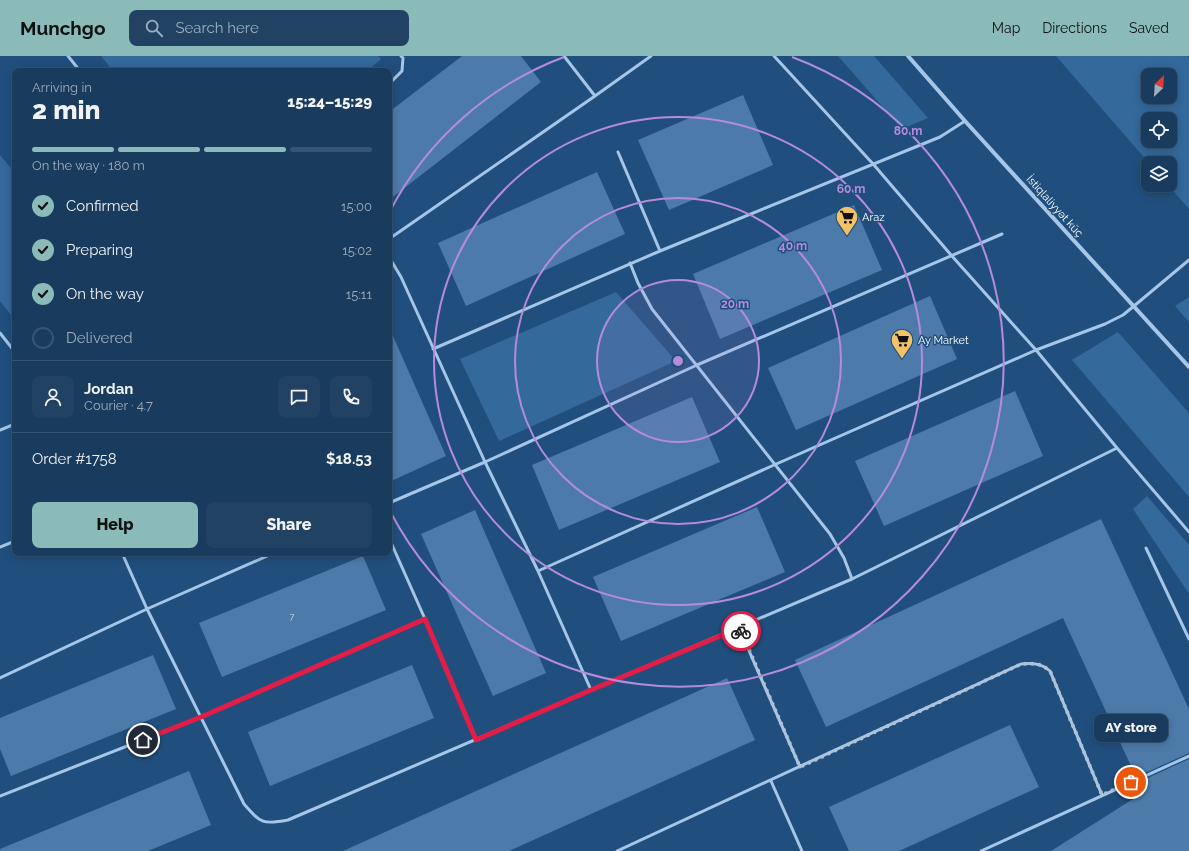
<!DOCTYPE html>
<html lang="en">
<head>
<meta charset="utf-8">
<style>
	:root { --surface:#193b5e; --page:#224264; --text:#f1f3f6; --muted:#9fadbc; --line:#375573; --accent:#8bbbb9 }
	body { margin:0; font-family:Raleway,sans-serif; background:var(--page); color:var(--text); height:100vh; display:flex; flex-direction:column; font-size:15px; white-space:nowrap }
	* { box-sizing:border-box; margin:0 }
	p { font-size:13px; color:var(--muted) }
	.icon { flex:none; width:22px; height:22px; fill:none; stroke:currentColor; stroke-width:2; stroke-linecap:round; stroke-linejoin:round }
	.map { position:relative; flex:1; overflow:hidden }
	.drawer { position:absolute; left:12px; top:12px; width:380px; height:488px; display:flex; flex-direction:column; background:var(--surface); border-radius:8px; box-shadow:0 2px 10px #0003,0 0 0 1px var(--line) }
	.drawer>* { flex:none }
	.needle { width:26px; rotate:25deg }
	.controls { position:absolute; left:1141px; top:12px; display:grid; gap:8px }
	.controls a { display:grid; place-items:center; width:36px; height:36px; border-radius:8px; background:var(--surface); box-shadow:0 2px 10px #0003,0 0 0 1px var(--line); font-size:20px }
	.pin { position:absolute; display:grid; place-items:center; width:34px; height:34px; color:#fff; margin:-17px; border:2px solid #fff; border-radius:50%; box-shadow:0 1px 4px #0007 }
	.courier { position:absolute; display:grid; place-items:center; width:40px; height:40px; margin:-20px; border:3px solid #e11d48; border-radius:50%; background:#fff; color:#222; box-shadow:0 1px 5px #0007 }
	.bubble { position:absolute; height:28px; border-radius:8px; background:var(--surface); box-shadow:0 2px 10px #0003,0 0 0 1px var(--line); font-size:13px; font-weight:800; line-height:28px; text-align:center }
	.overview em { font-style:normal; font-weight:800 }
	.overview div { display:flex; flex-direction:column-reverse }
	.overview { display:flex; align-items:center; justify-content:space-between; height:68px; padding:0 20px }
	h1 { font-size:26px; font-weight:800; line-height:30px }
	.bar { display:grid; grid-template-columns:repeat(4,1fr); gap:6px 4px; align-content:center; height:48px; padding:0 20px }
	.bar i { height:5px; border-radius:3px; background:var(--line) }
	.bar .current { background:var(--accent) }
	.bar p { grid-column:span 4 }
	.line { display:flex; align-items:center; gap:10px; padding:0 20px; border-top:1px solid var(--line) }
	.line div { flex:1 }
	.round { display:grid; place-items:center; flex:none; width:42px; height:42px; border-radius:8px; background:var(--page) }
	ol { padding:0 20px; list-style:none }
	li { display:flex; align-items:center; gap:12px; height:44px }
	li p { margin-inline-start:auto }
	li .icon { padding:4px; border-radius:50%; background:var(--accent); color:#111; stroke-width:4 }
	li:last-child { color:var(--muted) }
	li i { width:22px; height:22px; border:2px solid var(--line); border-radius:50% }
	.primary-button { display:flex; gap:8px; margin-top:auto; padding:8px 20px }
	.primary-button a { flex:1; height:46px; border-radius:8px; background:var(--accent); color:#111; font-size:16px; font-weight:800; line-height:46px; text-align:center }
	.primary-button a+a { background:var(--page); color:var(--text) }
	header { display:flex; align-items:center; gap:24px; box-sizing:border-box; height:56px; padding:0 20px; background:var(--accent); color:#111 }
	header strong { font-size:19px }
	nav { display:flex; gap:22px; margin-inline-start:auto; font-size:14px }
	.search { width:280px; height:36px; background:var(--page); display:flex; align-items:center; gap:10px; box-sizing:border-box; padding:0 14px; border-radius:8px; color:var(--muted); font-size:15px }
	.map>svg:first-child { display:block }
	.green { fill:#34699b; fill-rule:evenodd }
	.building { fill:#4d7ba9 }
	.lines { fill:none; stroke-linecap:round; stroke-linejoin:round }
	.lane { stroke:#a5c6e7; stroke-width:3 }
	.street { stroke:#a5c6e7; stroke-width:4 }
	.done { stroke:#b1c1d2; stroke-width:4; stroke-dasharray:0 7.2 }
	.route { stroke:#e11d48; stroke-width:5 }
	.ring { fill:none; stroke:#b68bdc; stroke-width:2 }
	.labels { text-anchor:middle; stroke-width:3; stroke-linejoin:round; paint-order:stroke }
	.number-label { font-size:9px; fill:#d2deea }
	.street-label { font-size:11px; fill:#fff; stroke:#214f7d }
	.poi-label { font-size:11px; fill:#fff; stroke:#214f7d; text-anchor:start }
	.centre { fill:#b68bdc; stroke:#214f7d; stroke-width:2 }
	.ring-label { font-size:12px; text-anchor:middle; font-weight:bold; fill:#b68bdc; stroke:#214f7d; stroke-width:3; stroke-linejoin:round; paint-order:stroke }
</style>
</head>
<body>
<header>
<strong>Munchgo</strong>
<div class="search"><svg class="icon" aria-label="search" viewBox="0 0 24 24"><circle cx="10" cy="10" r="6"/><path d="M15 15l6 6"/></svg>Search here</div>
<nav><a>Map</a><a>Directions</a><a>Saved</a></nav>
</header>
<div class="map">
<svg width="1189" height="795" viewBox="0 0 1189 795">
	<rect width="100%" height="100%" fill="#214f7d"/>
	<!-- green -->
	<path class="green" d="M101,0h277l3,3 -14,12h-254z
		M838,0h36l54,62 -26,11z
		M1056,0h131l2,2v151l-21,-24h2v-22h-21zM1148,19h22v22h-22zM1148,63h22v22h-22z
		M0,99l15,18v147l-15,-19z
		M616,236l60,69 -177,80 -39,-82z
		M1189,241v25l-14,-16z
		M1118,276l71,81v84l-117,-137z
		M1147,440l42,49v49l-56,-85z"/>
	<!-- building -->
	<path class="building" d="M462,0h59l20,26 -152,118v-88z
		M743,39l30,70 -104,45 -31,-70z
		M597,116l28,62 -159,72 -28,-63z
		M854,149l28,65 -162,69 -27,-65z
		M930,240l27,63 -161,71 -28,-62z
		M389,271l57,129 -57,26z
		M1015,335l28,65 -159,70 -29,-65z
		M692,341l28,65 -161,68 -27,-65z
		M757,451l28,65 -164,69 -28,-64z
		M475,454l71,163 -53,23 -72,-162z
		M1101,463l88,190v44l-53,24 -73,-159 -237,109 -31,-67z
		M363,500l23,54 -164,67 -23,-54z
		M153,599l23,54 -165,67 -11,-27v-31z
		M412,609l22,53 -164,68 -22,-54z
		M727,622l28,62 -246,111h-166z
		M1010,669l29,62 -140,64h-50l-20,-44z
		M1189,703v92h-138l93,-59 -5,-10z
		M189,715l22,54 -63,26h-148v-2z"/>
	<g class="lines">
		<!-- lane -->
		<path class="lane" d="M68,0l12,15
			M564,0l31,40
			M774,0l100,109 77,90 85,95 81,98 72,84
			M389,28l13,-13 1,-13 -2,-2
			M618,96l42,99
			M389,183l206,-143 56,-40
			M389,201l12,20 84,185 53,109 53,119
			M630,207l8,20 14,26 178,225 14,24 8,21
			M0,277l15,19
			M433,293l227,-98 280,-114 25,-16
			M0,374l15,-6
			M389,447l96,-41 212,-97 305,-131
			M389,482l36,81 51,121
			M0,491l15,-6
			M1146,492l43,91
			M122,497l25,56 97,195c17,19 18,21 44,16l303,-130 261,-111 265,-131
			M538,515l236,-106 262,-115 69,-26 18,-9 11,-9 55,-46
			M739,572l61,139
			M0,622l147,-69 127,-56
			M771,725l31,70
			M0,740l201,-79 224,-98
			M617,795l404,-187c11,-1 20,-1 29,7l52,124
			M981,795l208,-95"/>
		<!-- street -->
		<path class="street" d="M908,0l57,65 224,246"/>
	</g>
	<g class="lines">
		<!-- done -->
		<path class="done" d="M741,575l59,136 221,-103c11,-1 20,-1 29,7l52,124 29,-13"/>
		<!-- route -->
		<path class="route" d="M143,684l58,-23 224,-98 51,121 115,-50 148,-62 2,3"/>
	</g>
	<!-- distance rings -->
	<circle cx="678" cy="305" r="81" fill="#b68bdc" fill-opacity=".12"/>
	<g class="ring">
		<circle cx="678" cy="305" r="81"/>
		<circle cx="678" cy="305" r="163"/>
		<circle cx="678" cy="305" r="244"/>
		<path d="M390 155A325 325 0 0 1 564 1M792 1A325 325 0 1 1 390 455"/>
	</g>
	<!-- icons -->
	<defs>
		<g id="supermarket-pin" transform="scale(1.15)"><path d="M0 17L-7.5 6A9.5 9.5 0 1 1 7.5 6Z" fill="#f3c266" stroke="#214f7d"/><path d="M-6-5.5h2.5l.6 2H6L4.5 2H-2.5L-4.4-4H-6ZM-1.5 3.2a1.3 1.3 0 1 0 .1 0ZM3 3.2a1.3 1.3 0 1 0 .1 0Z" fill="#111"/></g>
	</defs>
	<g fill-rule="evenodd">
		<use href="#supermarket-pin" x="847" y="161"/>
		<use href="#supermarket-pin" x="902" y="284"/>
	</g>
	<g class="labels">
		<!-- number labels -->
		<g class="number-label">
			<text x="292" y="564">7</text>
		</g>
		<!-- street labels -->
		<g class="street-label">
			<text transform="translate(1055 150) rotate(48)" y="4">İstiqlaliyyət küç</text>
		</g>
		<!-- poi labels -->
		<g class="poi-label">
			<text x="862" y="165">Araz</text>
			<text x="918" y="288">Ay Market</text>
		</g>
	</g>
	<circle cx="678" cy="305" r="6" class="centre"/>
	<g class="ring-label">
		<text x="908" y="79">80 m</text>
		<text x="851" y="137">60 m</text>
		<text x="793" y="194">40 m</text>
		<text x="735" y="252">20 m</text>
	</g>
</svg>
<div class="controls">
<a><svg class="needle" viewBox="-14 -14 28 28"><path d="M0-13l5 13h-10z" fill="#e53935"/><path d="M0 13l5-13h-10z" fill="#9fadbc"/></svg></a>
<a><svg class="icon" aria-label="locate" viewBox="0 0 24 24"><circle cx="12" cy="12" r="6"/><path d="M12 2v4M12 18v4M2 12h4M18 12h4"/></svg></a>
<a><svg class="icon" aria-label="layers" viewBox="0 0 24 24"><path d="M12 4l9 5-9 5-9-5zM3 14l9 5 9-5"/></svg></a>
</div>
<div class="pin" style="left:1131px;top:726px;background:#ea580c"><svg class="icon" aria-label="bag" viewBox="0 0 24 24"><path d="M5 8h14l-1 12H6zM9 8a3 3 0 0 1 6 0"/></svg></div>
<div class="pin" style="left:143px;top:684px;background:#1f2937"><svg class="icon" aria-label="home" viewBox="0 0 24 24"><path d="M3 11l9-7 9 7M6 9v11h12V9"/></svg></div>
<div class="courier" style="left:741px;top:575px"><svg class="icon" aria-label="bike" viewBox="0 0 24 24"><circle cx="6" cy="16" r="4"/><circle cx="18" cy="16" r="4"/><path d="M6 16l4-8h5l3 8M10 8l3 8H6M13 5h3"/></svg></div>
<div class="bubble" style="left:1094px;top:658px;width:74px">AY store</div>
<section class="drawer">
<div class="overview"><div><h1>2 min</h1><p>Arriving in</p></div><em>15:24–15:29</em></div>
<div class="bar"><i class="current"></i><i class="current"></i><i class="current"></i><i></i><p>On the way · 180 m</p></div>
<ol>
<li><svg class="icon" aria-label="check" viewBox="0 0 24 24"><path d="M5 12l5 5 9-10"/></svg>Confirmed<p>15:00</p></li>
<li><svg class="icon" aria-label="check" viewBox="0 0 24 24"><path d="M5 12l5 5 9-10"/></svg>Preparing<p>15:02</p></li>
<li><svg class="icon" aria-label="check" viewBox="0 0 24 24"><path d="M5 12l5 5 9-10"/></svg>On the way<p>15:11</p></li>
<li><i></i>Delivered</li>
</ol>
<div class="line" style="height:72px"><a class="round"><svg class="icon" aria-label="person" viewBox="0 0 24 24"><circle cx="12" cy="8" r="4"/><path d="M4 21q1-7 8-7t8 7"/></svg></a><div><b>Jordan</b><p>Courier · 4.7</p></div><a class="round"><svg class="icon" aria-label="chat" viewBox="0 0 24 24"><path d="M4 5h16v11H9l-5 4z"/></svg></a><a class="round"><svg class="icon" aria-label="phone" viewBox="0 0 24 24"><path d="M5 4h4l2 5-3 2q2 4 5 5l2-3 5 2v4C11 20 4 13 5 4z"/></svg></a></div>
<div class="line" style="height:52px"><div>Order #1758</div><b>$18.53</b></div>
<div class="primary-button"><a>Help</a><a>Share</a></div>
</section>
</div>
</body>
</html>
